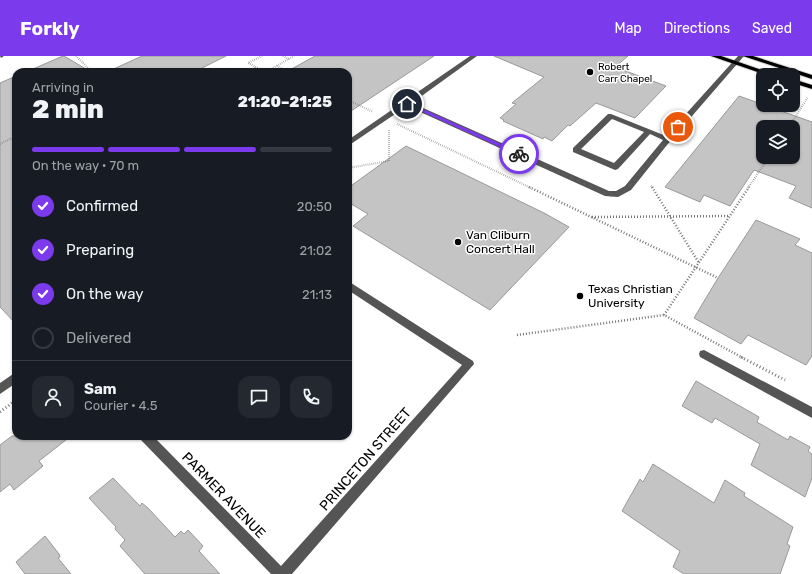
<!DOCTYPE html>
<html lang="en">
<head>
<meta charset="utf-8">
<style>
	:root { --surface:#171b24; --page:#242831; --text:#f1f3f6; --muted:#9ea1a6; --line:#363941; --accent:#7c3aed }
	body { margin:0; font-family:Rubik,sans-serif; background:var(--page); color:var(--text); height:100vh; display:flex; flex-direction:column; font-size:15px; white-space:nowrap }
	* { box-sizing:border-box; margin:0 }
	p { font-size:13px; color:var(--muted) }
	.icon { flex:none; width:22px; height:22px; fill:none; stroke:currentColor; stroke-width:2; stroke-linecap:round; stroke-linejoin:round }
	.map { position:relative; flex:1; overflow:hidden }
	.drawer { position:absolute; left:12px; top:12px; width:340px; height:372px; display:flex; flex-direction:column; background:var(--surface); border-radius:12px; box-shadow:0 1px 3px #0004 }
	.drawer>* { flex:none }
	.tools { position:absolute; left:756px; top:12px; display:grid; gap:8px }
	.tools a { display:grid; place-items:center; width:44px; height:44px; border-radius:8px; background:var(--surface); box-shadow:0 1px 3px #0004; font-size:20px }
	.pin { position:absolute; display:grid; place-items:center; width:34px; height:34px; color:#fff; margin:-17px; border:2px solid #fff; border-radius:50%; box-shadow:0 1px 4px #0007 }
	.courier { position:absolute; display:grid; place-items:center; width:40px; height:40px; margin:-20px; border:3px solid #7c3aed; border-radius:50%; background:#fff; color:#222; box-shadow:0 1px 5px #0007 }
	.head em { font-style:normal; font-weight:800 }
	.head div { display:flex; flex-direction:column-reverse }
	.head { display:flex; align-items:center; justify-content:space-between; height:68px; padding:0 20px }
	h1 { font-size:26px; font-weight:800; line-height:30px }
	.bar { display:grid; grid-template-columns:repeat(4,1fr); gap:6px 4px; align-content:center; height:48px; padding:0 20px }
	.bar i { height:5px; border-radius:3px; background:var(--line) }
	.bar .selected { background:var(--accent) }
	.bar p { grid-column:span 4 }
	.line { display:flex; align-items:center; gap:10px; padding:0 20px; border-top:1px solid var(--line) }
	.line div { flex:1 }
	.round { display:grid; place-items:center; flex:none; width:42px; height:42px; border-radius:12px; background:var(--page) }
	ol { padding:0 20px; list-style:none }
	li { display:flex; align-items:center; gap:12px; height:44px }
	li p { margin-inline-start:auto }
	li .icon { padding:4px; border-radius:50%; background:var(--accent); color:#fff; stroke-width:4 }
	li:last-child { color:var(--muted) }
	li i { width:22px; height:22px; border:2px solid var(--line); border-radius:50% }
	header { display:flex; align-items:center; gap:24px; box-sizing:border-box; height:56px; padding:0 20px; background:var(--accent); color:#fff }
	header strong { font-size:19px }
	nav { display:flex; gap:22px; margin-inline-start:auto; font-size:14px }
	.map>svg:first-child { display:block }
	.building { fill:#c4c4c4; stroke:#999; fill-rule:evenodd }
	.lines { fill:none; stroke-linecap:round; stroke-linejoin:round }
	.major-casing { stroke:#dbdbdb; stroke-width:2 }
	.path-far2 { stroke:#777; stroke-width:2; stroke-dasharray:0.5 1.5; stroke-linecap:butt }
	.path-far1 { stroke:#777; stroke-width:2.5; stroke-dasharray:1 2; stroke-linecap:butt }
	.path { stroke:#777; stroke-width:3; stroke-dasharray:1 2.5; stroke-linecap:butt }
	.minor { fill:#555; fill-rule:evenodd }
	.major { fill:#000; fill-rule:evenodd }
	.route { fill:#7c3aed }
	.done { stroke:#595959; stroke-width:4; stroke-dasharray:0 7.2 }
	.poi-dot { fill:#000; stroke:#fff; stroke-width:1.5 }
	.labels { text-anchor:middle; stroke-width:3; stroke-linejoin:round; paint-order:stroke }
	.far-poi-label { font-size:10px; fill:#000; stroke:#fff; text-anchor:start }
	.poi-label { font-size:12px; fill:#000; stroke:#fff; text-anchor:start }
	.near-street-label { font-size:14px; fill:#000; stroke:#fff }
</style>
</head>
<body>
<header>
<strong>Forkly</strong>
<nav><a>Map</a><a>Directions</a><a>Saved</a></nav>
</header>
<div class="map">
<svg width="812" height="518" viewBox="0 0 812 518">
	<rect width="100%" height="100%" fill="#fff"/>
	<!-- building -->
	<path class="building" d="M64,0l27,16h-65l37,-16z
		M142,0h84l-32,16h-87z
		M315,0h119l-86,57v-41h-62z
		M494,0h134l-13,11 51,19 -31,32 -39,-15 -26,23 -2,-1 -16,16 -8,-4 -1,2 -40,-18 1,-1 -4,-2 16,-14 -4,-1 32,-26z
		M16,20v248l-16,-17v-224z
		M739,40l73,26v86l-23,-10 7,-12 -42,-16 -24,36 -26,-11 -4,7 -35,-15zM763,71h30v30h-30z
		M406,90l138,67 25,14 -79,83 -137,-84 15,-12 -20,-12v-14z
		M756,164l44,19 -5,6 17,8v103l-6,9 -58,-30 -7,9 -47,-26 24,-40z
		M696,325l63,36 -2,5 31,18 2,-4 20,11 -2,4 4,3v24l-7,19 -54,-32 9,-21 -45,-26 -3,5 -30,-17z
		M12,380h59l-32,25 4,5 -29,24 -4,-6 -10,8v-47z
		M653,408l61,39 11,-23 20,13 -1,3 49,31 -6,17 3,2 -10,28h-96l-11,-7 7,-16 -58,-40 18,-32 3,3z
		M113,422l27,28 2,-3 6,5 27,29 6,-6 3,3 4,-4 15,16 -4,5 21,23h-75l-25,-28 5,-6 -10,-11 1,-2 -27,-29z
		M45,480l14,18 1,3 -2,1 13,16h-46l-9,-12z"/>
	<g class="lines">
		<!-- major casing -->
		<g class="major-casing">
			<path id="major" d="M711,0h10l55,19h-10z
				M743,0h10l59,19v4z
				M793,23l19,6v4l-19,-6z"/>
		</g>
		<!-- path-far2 -->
		<path class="path-far2" d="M76,0l16,16
			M262,0l-14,7 18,9 28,-16
			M283,0l6,3
			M277,10l12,6
			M248,16l8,-5
			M348,44l25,12
			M397,68l134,64
			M789,71l19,-30
			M0,88l16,-8
			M348,112l41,-7v-32
			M651,130l2,2
			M748,132l21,-31"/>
		<!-- path-far1 -->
		<path class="path-far1" d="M529,131l189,91
			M652,131l47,76
			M592,161l138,-1
			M517,279l147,-20
			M743,302l-79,-43 85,-128"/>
		<!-- path -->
		<path class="path" d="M741,301l44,23
			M0,356l16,-12"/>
		<!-- minor -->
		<path class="minor" d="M0,0h4l-3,2z
			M470,0h7l-65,47 197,88h7l9,-5 38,-46 -13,-6 -32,35 -3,1 -42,-18v-4l35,-34h3l55,22 72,-80h6l-77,89 -36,45 -13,7 -13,-1 -198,-90 -59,40v-6zM612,63l32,13 -30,31 -33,-14z
			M348,225l125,80 1,3 -182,210h-21l-130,-134 -2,-4h14l128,130 181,-201 -114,-75z
			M704,294l108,57v11l-112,-61 -1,-3 1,-3z
			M16,316v11l-16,11v-11z"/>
		<!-- major -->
		<use href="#major" class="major"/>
	</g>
	<!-- route -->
	<path class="route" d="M407,46l114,51v1l-4,1 -112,-51z"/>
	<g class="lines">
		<!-- done -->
		<path class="done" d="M519,98l89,40c8,2 13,-2 20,-6l50,-61"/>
	</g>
	<!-- markers -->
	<g class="poi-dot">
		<circle cx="590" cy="16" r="4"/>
		<circle cx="458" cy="186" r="4"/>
		<circle cx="580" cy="240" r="4"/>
	</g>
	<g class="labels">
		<!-- far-poi labels -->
		<g class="far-poi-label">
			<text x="598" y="14">Robert<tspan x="598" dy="12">Carr Chapel</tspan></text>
		</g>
		<!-- poi labels -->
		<g class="poi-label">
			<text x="466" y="183">Van Cliburn<tspan x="466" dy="14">Concert Hall</tspan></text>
			<text x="588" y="237">Texas Christian<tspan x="588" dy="14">University</tspan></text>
		</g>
		<!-- near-street labels -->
		<g class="near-street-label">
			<text transform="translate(365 403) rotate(-49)" y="5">PRINCETON STREET</text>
			<text transform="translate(224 439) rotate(46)" y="5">PARMER AVENUE</text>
		</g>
	</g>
</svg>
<div class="tools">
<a><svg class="icon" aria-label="locate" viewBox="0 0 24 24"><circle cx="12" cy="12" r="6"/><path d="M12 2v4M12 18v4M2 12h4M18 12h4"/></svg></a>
<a><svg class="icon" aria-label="layers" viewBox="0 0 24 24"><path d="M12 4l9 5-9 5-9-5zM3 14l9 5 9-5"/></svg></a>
</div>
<div class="pin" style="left:678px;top:71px;background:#ea580c"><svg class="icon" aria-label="bag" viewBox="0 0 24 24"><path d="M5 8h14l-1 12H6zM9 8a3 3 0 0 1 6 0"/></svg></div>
<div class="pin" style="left:407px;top:48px;background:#1f2937"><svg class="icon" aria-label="home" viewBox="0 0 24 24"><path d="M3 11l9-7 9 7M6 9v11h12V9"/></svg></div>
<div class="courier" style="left:519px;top:98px"><svg class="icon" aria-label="bike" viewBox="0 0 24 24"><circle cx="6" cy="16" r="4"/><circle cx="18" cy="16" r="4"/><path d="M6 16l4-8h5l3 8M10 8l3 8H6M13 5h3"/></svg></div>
<section class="drawer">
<div class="head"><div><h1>2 min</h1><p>Arriving in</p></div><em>21:20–21:25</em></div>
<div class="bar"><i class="selected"></i><i class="selected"></i><i class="selected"></i><i></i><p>On the way · 70 m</p></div>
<ol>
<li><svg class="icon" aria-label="check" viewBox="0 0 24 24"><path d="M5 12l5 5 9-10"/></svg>Confirmed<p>20:50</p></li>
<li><svg class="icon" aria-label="check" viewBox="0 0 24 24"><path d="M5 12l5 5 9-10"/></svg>Preparing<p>21:02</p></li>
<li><svg class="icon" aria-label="check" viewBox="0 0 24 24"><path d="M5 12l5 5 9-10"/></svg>On the way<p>21:13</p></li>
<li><i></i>Delivered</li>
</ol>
<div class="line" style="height:72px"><a class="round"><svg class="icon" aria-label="person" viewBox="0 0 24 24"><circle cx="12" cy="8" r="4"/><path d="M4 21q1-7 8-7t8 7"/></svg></a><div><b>Sam</b><p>Courier · 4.5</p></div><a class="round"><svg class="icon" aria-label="chat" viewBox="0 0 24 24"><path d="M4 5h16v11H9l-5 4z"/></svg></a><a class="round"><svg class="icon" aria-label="phone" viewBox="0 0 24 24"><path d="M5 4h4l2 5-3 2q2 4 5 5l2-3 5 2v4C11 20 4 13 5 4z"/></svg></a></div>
</section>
</div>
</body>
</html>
